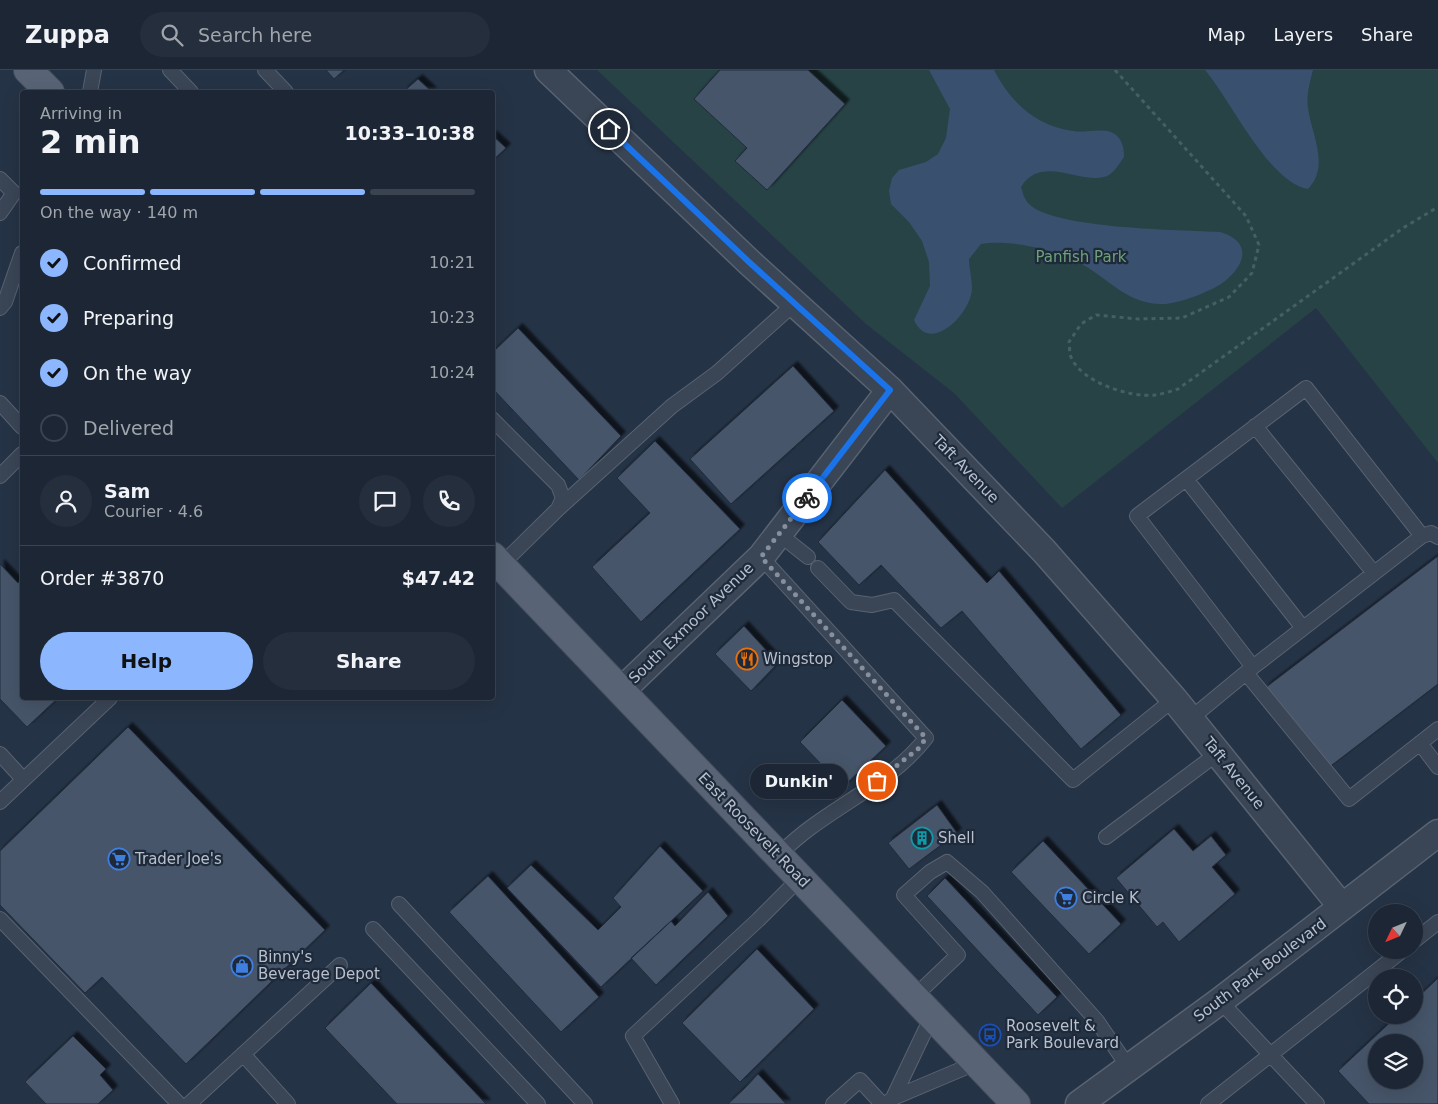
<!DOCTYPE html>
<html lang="en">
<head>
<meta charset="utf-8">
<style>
	:root { --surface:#1c2634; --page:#252e3c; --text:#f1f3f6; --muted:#a0a5ac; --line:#3a434f; --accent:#8cb7ff }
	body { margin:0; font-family:"DejaVu Sans",sans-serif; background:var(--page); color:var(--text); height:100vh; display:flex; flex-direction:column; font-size:19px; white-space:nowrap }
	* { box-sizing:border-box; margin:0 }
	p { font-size:16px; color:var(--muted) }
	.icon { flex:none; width:28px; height:28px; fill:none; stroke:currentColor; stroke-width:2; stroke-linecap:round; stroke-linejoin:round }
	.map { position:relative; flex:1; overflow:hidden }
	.details { position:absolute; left:20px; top:20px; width:475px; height:610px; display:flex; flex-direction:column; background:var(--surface); border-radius:5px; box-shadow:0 5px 20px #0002,0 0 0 1px var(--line) }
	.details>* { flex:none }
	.needle { width:32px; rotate:227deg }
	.fabs { position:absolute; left:1368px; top:834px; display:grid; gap:10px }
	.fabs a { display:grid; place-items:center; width:55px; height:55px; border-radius:50%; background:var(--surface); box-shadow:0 5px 20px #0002,0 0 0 1px var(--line); font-size:25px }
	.pin { position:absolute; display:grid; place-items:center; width:42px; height:42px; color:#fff; margin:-21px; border:2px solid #fff; border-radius:50%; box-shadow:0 1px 5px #0007 }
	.courier { position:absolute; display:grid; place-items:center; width:50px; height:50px; margin:-25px; border:4px solid #1a73e8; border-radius:50%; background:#fff; color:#222; box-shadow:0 1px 6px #0007 }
	.bubble { position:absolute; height:35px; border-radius:18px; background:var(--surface); box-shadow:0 5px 20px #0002,0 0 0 1px var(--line); font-size:16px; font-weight:800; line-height:35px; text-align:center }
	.overview em { font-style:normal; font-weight:800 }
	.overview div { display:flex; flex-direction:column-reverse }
	.overview { display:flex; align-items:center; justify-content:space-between; height:85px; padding:0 20px }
	h1 { font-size:32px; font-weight:800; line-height:38px }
	.bar { display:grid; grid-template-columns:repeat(4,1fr); gap:8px 5px; align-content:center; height:60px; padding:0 20px }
	.bar i { height:6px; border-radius:4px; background:var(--line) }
	.bar .current { background:var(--accent) }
	.bar p { grid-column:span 4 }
	.line { display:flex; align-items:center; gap:12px; padding:0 20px; border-top:1px solid var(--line) }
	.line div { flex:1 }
	.round { display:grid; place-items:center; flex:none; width:52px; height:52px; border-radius:26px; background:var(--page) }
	ol { padding:0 20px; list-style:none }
	li { display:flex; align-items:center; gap:15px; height:55px }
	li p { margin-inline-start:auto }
	li .icon { padding:5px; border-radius:50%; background:var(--accent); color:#111; stroke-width:4 }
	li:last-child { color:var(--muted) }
	li i { width:28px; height:28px; border:2px solid var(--line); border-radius:50% }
	.action { display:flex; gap:10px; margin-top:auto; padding:10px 20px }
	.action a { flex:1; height:58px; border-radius:30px; background:var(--accent); color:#111; font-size:20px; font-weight:800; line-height:58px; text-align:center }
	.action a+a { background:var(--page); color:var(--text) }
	header { display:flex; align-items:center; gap:30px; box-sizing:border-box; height:70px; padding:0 25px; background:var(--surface); border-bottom:1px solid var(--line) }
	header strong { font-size:24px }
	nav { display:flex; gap:28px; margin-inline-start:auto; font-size:18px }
	.search { width:350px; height:45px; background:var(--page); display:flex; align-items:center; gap:12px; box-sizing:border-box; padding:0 18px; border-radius:28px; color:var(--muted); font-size:19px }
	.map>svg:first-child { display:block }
	.green { fill:#274346 }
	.water { fill:#3a506f }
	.building { fill:#47556a; stroke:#212c3c; fill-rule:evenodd; filter:url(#shadow) }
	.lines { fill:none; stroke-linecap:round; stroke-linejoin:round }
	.lane-casing { stroke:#596372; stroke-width:16 }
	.street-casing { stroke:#596372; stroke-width:29 }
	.primary-casing { stroke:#444e5e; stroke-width:30 }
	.path { stroke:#465f62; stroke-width:3; stroke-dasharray:4 4; stroke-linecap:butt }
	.lane { stroke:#3a4555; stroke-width:14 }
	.street { stroke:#3a4555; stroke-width:26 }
	.primary { stroke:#586475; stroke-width:28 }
	.done { stroke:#858f9e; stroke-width:5; stroke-dasharray:0 9 }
	.route { stroke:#1a73e8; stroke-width:6 }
	.labels { text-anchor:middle; stroke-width:4.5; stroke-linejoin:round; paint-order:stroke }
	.park-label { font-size:15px; fill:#6da179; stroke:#1e2a3a }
	.street-label { font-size:15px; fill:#b8c0ce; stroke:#1e2a3a }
	.poi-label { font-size:15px; fill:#b8c0ce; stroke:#1e2a3a; text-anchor:start }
</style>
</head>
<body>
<header>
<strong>Zuppa</strong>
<div class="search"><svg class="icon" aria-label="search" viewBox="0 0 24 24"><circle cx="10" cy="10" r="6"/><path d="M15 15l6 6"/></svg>Search here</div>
<nav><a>Map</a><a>Layers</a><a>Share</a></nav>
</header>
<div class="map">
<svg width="1438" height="1034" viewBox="0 0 1438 1034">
	<defs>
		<filter id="shadow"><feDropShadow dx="4.5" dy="-4.5" stdDeviation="1" flood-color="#0009"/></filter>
	</defs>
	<rect width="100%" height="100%" fill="#253346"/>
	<!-- green -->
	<path class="green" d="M597,0h841v393l-122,-155 -254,200 -108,-115 -88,-69z"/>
	<!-- water -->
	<path class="water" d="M929,0h65c16,32 42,56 79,61 11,2 27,-3 38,1 11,5 13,15 13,25 -4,6 -9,14 -15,18 -24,13 -67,-23 -88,12 2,6 3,12 8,17 25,25 152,26 191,28 31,9 27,31 5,49 -12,10 -49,24 -64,23 -31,0 -50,-22 -74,-37 -27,-16 -74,-28 -106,-23l-12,15c0,11 5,26 2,36 -6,24 -42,58 -57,25l16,-34 -1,-24 -7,-21 -13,-19 -18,-18 -2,-13 3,-13 7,-8 27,-8 12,-8 8,-16 4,-29z
		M1205,0h108c-3,11 -7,27 -5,38 4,28 22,58 0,81 -39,-6 -78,-90 -103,-119z"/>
	<!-- building -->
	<path class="building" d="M326,0h18l-10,9z
		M720,0h88l37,34 -78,86 -32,-29 12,-13 -53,-49z
		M418,9l14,13h-29z
		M492,65l14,13 -14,13z
		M518,258l103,108 -42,44 -87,-92v-35z
		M793,296l41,45 -103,93 -41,-45z
		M655,371l85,88 -99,93 -49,-55 58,-54 -33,-35z
		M885,400l102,113 12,-12 122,144 -40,34 -119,-138 -21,17 -60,-63 -22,20 -41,-43z
		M1438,486v128l-110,84 -63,-80z
		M0,494l18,19 4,-5v120h36l-31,29 -27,-28z
		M744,556l34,37 -27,28 -36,-37z
		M842,630l44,46 -43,41 -43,-45z
		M128,657l197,203 -139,134 -84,-87 -17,16 -85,-88v-54z
		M937,735l20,28 -48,36 -21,-26z
		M1174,759l19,22 18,-15 15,19 -14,12 23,27 -56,48 -16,-20 -6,5 -41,-49z
		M1043,771l78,83 -32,30 -78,-82z
		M660,776l43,45 -102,96 -94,-99 24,-23 67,65 23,-23 -8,-9z
		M488,806l111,121 -38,35 -112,-120z
		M945,808l112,119 -19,18 -111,-119z
		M708,822l20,24 -72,69 -25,-27 40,-37 4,5z
		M757,879l57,60 -74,73 -58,-59z
		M1438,908v126h-69l-31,-33 60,-56h16v-14zM1376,972h38v38h-38z
		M371,913l115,121h-89l-72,-76z
		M73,966l33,33 -6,6 13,15 -15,14h-52l-21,-22z
		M758,1004l28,30h-58l17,-16z"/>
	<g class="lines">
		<!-- lane casing -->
		<g class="lane-casing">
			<path id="lane" d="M170,0l21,22
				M265,0l21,22
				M90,22l4,-22
				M0,109l14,14 -14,20
				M0,238l5,-6 17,-49
				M0,333l22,24
				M492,349l66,66 5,13 -5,11 -57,56
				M1255,356l119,147
				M0,406l22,-22
				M1186,409l117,149
				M558,439l114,-103 45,-33 78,-70
				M779,464l29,23
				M1422,466l9,-3 7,4
				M761,487l165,181c-29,38 -77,61 -116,90 -11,8 -22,18 -32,27
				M818,498l33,34 21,3 22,-5 179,180 101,-81
				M1246,603l103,126 89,-70
				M1190,649l63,-52 -116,-151 169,-128 116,148 -169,131
				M1420,673l18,24
				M0,684l23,25
				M0,732l110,-104
				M1106,767l112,-84
				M399,834l186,200
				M0,849l179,185
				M373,859l165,175
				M1414,871l24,-19
				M914,927l44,-42 -54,-60 26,-23 17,-10 35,30 115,129 32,47
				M1220,931l97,103
				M243,984l45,50
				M893,1028l39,-82
				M189,1034l151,-139
				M672,1034l-39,-68 125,-116 42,-42
				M833,1034l27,-24 22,24
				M886,1034l7,-6 83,-35
				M1208,1034l195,-154"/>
		</g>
		<!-- street casing -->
		<g class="street-casing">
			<path id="street" d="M548,0l201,192 141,128 154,161 130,148 168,208
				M621,621l140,-134 129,-167
				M1079,1034l141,-103 218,-168"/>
		</g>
		<!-- primary casing -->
		<g class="primary-casing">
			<path id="primary" d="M28,0l22,22
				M492,486l524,548"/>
		</g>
		<!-- path -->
		<path class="path" d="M1115,0l131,146 13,29 -7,28 -23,24 -47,21 -44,1 -42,-4 -15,9 -12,18c1,4 0,11 2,15 10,25 59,41 84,38 8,-1 16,-4 23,-6l225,-161 35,-21"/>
		<!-- lane -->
		<use href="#lane" class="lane"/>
		<!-- street -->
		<use href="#street" class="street"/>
		<!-- primary -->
		<use href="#primary" class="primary"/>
	</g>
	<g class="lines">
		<!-- done -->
		<path class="done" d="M807,428l-46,59 165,181 -8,11 -41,32"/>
		<!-- route -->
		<path class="route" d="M609,59l140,133 141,128 -83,108"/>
	</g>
	<!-- icons -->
	<defs>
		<g id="restaurant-ring" transform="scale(1.125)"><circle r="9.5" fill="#1e2a3a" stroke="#e8710a" stroke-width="1.5"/><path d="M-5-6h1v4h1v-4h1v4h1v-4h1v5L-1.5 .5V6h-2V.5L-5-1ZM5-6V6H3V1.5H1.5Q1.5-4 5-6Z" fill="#e8710a"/></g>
		<g id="building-ring" transform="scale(1.125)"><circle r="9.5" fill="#1e2a3a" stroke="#0f9aa8" stroke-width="1.5"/><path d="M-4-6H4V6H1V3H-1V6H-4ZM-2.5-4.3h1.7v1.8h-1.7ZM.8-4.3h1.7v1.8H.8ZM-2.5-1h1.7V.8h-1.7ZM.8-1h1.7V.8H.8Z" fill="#0f9aa8"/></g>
		<g id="supermarket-ring" transform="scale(1.125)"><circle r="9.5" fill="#1e2a3a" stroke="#3f7fe0" stroke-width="1.5"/><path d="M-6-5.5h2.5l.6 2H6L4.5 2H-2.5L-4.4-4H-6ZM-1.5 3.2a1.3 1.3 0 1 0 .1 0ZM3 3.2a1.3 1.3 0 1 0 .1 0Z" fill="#3f7fe0"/></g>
		<g id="shop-ring" transform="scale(1.125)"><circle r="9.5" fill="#1e2a3a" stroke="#3f7fe0" stroke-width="1.5"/><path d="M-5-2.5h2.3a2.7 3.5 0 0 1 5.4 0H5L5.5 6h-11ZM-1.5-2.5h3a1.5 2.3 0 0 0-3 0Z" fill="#3f7fe0"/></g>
		<g id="bus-ring" transform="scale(1.125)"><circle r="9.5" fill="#1e2a3a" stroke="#1a4fb4" stroke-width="1.5"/><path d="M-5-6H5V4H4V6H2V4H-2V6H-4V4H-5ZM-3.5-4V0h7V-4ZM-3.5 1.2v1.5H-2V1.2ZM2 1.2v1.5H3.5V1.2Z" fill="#1a4fb4"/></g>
	</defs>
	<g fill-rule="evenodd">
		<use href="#restaurant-ring" x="747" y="589"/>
		<use href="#building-ring" x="922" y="768"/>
		<use href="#supermarket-ring" x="119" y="789"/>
		<use href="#supermarket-ring" x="1066" y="828"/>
		<use href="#shop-ring" x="242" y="896"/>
		<use href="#bus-ring" x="990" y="965"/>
	</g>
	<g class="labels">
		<!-- park labels -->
		<g class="park-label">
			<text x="1081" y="192">Panfish Park</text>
		</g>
		<!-- street labels -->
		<g class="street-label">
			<text transform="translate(966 399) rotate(46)" y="5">Taft Avenue</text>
			<text transform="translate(691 553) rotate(-44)" y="5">South Exmoor Avenue</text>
			<text transform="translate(1234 703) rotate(51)" y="5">Taft Avenue</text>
			<text transform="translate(754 760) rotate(46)" y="5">East Roosevelt Road</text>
			<text transform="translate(1260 900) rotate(-37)" y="5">South Park Boulevard</text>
		</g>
		<!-- poi labels -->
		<g class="poi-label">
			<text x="763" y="594">Wingstop</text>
			<text x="938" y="773">Shell</text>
			<text x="135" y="794">Trader Joe's</text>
			<text x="1082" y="833">Circle K</text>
			<text x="258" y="892">Binny's<tspan x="258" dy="17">Beverage Depot</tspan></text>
			<text x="1006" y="961">Roosevelt &amp;<tspan x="1006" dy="17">Park Boulevard</tspan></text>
		</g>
	</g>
</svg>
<div class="fabs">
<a><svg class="needle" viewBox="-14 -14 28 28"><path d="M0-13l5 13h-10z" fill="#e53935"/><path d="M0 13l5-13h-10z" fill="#a0a5ac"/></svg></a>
<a><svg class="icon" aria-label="locate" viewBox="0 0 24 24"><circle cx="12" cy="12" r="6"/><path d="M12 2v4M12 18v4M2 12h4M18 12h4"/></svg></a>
<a><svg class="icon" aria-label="layers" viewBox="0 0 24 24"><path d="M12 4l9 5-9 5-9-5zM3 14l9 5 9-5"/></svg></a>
</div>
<div class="pin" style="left:877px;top:711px;background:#ea580c"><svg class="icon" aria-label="bag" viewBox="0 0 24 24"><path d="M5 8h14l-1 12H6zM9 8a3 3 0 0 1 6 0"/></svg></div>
<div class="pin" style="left:609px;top:59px;background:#1f2937"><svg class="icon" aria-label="home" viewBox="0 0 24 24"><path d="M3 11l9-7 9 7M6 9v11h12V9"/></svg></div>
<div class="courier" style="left:807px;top:428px"><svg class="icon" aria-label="bike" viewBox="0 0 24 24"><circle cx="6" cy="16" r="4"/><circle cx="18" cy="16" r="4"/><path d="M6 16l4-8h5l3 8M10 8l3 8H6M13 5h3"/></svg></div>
<div class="bubble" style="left:750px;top:694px;width:98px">Dunkin'</div>
<section class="details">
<div class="overview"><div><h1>2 min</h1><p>Arriving in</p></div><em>10:33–10:38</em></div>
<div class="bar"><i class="current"></i><i class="current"></i><i class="current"></i><i></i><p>On the way · 140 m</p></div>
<ol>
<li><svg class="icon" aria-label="check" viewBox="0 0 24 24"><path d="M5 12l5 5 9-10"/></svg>Confirmed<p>10:21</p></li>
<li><svg class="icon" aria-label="check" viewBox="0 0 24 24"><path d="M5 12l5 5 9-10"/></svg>Preparing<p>10:23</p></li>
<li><svg class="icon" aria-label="check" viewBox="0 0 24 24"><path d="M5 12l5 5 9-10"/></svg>On the way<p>10:24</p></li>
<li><i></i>Delivered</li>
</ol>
<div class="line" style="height:90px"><a class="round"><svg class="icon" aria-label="person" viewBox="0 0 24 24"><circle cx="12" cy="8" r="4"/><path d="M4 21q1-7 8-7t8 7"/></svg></a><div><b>Sam</b><p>Courier · 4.6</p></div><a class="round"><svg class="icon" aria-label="chat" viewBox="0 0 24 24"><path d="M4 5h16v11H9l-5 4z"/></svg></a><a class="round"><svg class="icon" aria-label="phone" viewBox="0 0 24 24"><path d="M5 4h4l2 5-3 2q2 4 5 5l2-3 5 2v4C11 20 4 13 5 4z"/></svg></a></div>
<div class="line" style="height:65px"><div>Order #3870</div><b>$47.42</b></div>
<div class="action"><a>Help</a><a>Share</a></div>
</section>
</div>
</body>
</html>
